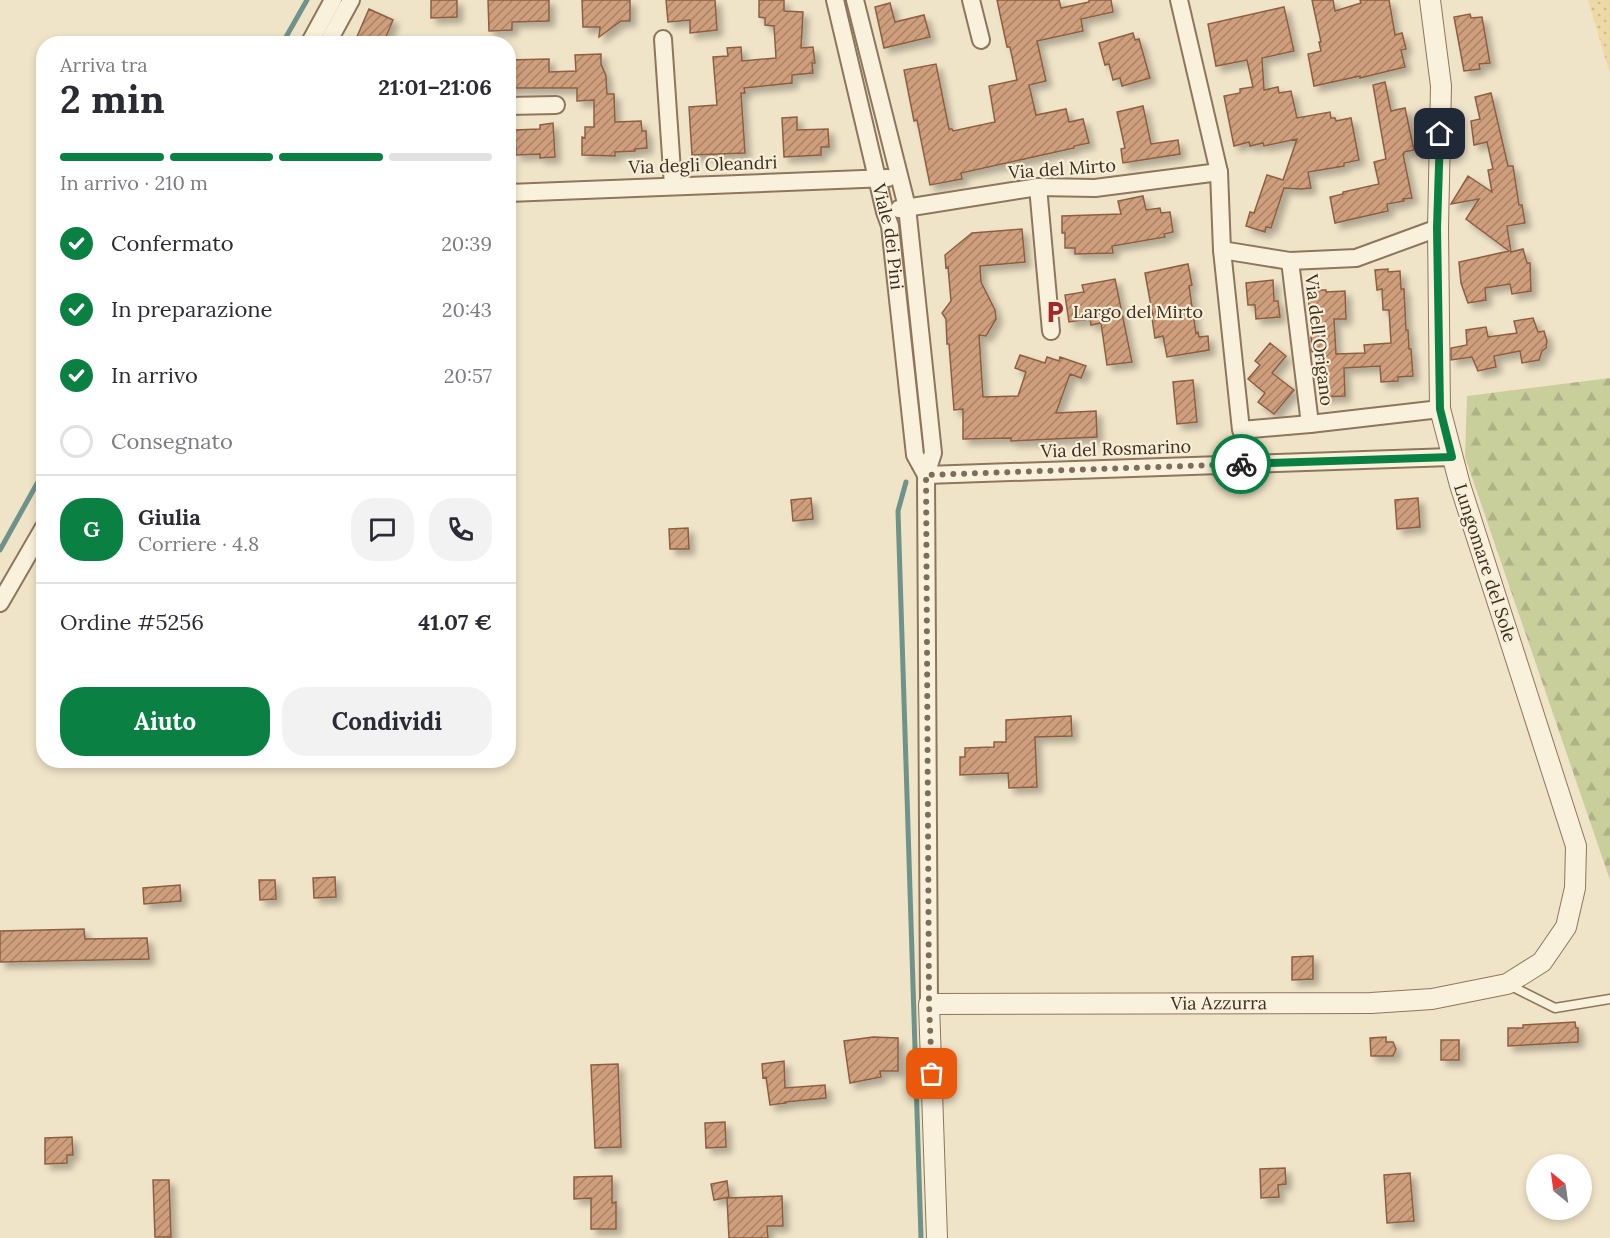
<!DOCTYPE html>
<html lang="it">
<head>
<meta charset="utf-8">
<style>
	:root { --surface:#fff; --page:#f2f2f3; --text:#2b2b33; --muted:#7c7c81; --line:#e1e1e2; --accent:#0b8043 }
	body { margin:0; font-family:Lora,serif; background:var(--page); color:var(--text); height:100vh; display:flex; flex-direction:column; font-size:22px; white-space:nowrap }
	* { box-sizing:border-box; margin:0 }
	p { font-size:20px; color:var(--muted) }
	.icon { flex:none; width:33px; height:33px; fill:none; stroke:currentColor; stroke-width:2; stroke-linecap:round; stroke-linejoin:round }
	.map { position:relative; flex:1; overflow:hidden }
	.sheet { position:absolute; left:36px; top:36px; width:480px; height:732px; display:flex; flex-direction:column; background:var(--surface); border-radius:24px; box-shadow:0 3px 9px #0003 }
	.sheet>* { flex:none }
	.needle { width:39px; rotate:331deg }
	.buttons { position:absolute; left:1526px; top:1154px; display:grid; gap:12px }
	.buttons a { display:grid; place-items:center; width:66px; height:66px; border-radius:50%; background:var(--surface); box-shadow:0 3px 9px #0003; font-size:30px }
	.pin { position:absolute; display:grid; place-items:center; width:51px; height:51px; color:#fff; margin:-26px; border-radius:12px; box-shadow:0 3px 9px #0006 }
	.courier { position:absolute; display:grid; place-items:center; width:60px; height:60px; margin:-30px; border:4px solid #0b8043; border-radius:50%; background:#fff; color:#222; box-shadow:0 2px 8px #0007 }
	.head em { font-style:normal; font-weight:700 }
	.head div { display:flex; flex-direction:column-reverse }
	.head { display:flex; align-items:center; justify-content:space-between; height:102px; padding:0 24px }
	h1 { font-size:39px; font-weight:700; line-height:45px }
	.bar { display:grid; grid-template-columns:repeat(4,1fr); gap:9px 6px; align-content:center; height:72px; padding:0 24px }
	.bar i { height:8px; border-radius:4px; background:var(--line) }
	.bar .selected { background:var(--accent) }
	.bar p { grid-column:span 4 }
	.line { display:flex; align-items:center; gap:15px; padding:0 24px; border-top:2px solid var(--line) }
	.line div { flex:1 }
	.round { display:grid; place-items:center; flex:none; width:63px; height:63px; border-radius:24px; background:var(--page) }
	ol { padding:0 24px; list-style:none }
	li { display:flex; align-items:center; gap:18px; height:66px }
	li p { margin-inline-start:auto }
	li .icon { padding:6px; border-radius:50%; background:var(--accent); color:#fff; stroke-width:4 }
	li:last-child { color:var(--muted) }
	li i { width:33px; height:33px; border:3px solid var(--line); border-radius:50% }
	.cta { display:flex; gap:12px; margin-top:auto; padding:12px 24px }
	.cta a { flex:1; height:69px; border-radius:24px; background:var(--accent); color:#fff; font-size:24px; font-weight:700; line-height:69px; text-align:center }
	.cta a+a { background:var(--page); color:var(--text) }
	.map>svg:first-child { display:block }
	.forest { fill:url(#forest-firs) }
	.sand { fill:url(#sand-dots) }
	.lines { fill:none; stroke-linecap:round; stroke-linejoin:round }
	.stream { stroke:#6f938a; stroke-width:5 }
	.building { fill:url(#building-hatch); stroke:#8d5f41; stroke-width:1.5; filter:url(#shadow) }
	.service-casing { stroke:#8d765c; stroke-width:11 }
	.minor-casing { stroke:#8d765c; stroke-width:20 }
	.tertiary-casing { stroke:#8d765c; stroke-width:22 }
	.service { stroke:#faf1dc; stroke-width:8 }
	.minor { stroke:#faf1dc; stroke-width:16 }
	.tertiary { stroke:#faf1dc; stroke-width:20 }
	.done { stroke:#7c6e5b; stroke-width:6; stroke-dasharray:0 10.8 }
	.route { stroke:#0b8043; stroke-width:8 }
	.labels { text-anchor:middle; stroke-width:4.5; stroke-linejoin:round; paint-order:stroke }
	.street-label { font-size:18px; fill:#3d2e20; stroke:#f7eed8 }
	.poi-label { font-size:18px; fill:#3d2e20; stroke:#f7eed8; text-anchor:start }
</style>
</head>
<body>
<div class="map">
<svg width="1610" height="1238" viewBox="0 0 1610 1238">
	<defs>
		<pattern id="forest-firs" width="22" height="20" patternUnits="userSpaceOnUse" patternTransform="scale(1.5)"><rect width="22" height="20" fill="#c9cf9b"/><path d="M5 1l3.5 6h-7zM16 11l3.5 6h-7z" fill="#aeb285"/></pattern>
		<pattern id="sand-dots" width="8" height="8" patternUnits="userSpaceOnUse" patternTransform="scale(1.5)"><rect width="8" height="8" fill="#ecd9a5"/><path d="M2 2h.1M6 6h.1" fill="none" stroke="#cbbb8e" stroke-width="1.8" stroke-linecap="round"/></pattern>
		<pattern id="building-hatch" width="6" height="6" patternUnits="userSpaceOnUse" patternTransform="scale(1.5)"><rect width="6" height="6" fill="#cf9f7d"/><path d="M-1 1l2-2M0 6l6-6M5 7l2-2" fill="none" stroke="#a98266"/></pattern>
		<filter id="shadow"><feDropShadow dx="5.5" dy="5.5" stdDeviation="3" flood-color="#0004"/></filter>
	</defs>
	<rect width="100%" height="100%" fill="#f0e4c8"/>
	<!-- forest -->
	<path class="forest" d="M1610,378v502l-145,-423 2,-61z"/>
	<!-- sand -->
	<path class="sand" d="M1588,0h22v74z"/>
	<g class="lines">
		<!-- stream -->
		<path class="stream" d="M282,44l25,-44
			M906,482l-8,29 23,727
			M0,550l44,-79"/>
	</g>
	<!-- building -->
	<path class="building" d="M431,0h26v17l-26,1z
		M488,0h61v21l-37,1v8l-23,1z
		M582,0h48v21h-9l-22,16 1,-10h-17z
		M666,0h49l2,30 -27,3v-13l-22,2z
		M759,0h25v11l19,1 -2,36 12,-1 2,16h-3l1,10 -21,2v8l-48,5 1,5h-4l4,60 -53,2 -3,-48 28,-2 -4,-48 15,-1 -1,-8 14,-1 1,14 34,-3 -2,-32 -9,-1v-7l-6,-1z
		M997,0h62l2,8 28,-6v-2h22l2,12 -32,7 2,12 -46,10 9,40 -17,4 7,30 30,-6 3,13 14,-3 6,24 -15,3v2l-113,25 1,6 -32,6 -13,-65 -3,1 -10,-51 32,-6 13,65h3l1,2 42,-9 -6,-36 28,-6 -7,-33h-3z
		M1312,0h21l2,11 26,-8 -1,-3h29l6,35 7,-2 4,16 -5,1 4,17 -45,11v-2l-46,10 -6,-32 13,-3 -2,-9h2z
		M890,3l5,19 29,-7 6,22 -46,11 -9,-41z
		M1284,7l10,44 -32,7 2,32 14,-3 1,6 12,-2 6,27 33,-6 1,6h4l1,3 15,-3 8,42 -15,3v3l-36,6 3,16 -10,1 -17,-1 -13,40 -5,-1 -1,5 -19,-6 4,-14 4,1 13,-38 16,5 14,-41 -33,7 -1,-3 -13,3 -1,-4 -15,4 -10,-50 16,-3v-4l13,-2 -6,-27 -31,6 -8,-42z
		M369,9l24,11 -10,24h-18l-9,-5z
		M1470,14l1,4 11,-1 8,46 -11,1 1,5 -16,2 -10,-54z
		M1133,33l2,7 4,-1 11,39 -28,8 -2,-8 -7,2 -4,-16 -4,1 -6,-22z
		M601,54v10l5,12 1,18h7l1,28 26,-1 1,10h4l1,17 -12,1v2l-20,1v4l-33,-1v-18l3,1v-11h9v-27l-17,1v-13h-69v-28l41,-1v13l27,-1 -1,-16z
		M1385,82l6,29 14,-3 9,42 -10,2v2h-1l9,44 -9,1 1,2 -17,3 1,7 -53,12 -5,-26 13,-3v-2l36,-8 -5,-22 12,-3 -13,-74z
		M1491,93l17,73h5l6,39h3l3,18 -18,3 4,26 12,-3 4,14h3l1,28 -19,3 -2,-10 -25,4 1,12 -18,3 -7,-20 -2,-21 50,-11 -43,-32 13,-20 -28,5 17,-28 24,16 -4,-22 5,-1 -6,-27 -13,3 -3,-24 9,-2 -5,-22z
		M1143,106l8,38 27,-4 2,14 -57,9 -2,-14 4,-1 -8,-36z
		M797,117v13l31,-1 1,18h-8v8l-37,2 -2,-39z
		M553,123l2,34 -15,1v-4l-24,1 -1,-25 25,-1v-4z
		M1143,196l3,14 14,-2 1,5 9,-1 3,20 -9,2 1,3 -53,9 1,7 -38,1v-6h-10v-15h-3v-17l59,-2 -3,-13z
		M1022,229l3,33 -45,4 1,16 14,28 1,9 -10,17 -7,-1 4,62 35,-1 8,-24 -11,-4 5,-13 25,8 2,-6 12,4 1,-4 26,9 -5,12 -11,-4 -14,39 40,-2 1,26 -86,4v-3l-48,1v-30l-9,1 -5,-66h-2l-1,-25 -4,-6 9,-12 -3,-34 -2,1 -1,-13 27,-22z
		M1188,264l4,21 -3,1 7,47 2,-1 1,5 9,-1 1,14 -42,7 -4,-21 -8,2 -3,-20 1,-1 -8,-44z
		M1388,269v3l12,-1 1,18h3l2,41h2l1,19h2l2,27 -15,1v4l-17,1 -1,-16 -36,2 1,28 -24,1 -2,-46 -7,1 -4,-62h18v2l19,-1 1,28h-12l2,35 29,-1 -1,-8 27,-2 -2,-33h-6l-1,-21 -5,1 -2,-20z
		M1115,279l17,83 -25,3 -6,-42 -10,2 -1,-6 -21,3 -4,-27 19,-3 -2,-7z
		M1273,280l1,21h4l2,16 -24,2 -1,-14h-7l-2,-22z
		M1533,318l5,14 6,-1 3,10 -1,7 -4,3 -3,9 -17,3 -2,-12 -26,5 2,11 -18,4 -6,-14 -21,3v-12l16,-3 -1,-15 20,-3 2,10 29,-4 -3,-12z
		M1270,343l16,13 -14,17 22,17 -20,24 -16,-12 7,-9 -17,-14 12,-14 -5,-4z
		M1193,380l4,42 -20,2 -4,-42z
		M811,498l2,21 -20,2 -2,-21z
		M1418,498l2,29 -23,2 -2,-29z
		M688,528l1,21h-19l-1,-20z
		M1071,716l1,20 -37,1 2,50 -28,1 -1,-15 -48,2v-18h5v-9l29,-1v-5h12v-22z
		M335,877l1,20 -22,1 -1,-20z
		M259,880h16l1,19 -16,1z
		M180,885l1,16 -37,3 -1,-16z
		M84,929l1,10 62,-1 2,21 -149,3v-31z
		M1313,956v23l-21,1v-23z
		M1575,1022l1,6h2v14l-70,4v-18h15v-3z
		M873,1037l25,1v33h-18l1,6 -31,6 -6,-42z
		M1386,1037v5h7l3,7 -3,7h-22l-1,-18z
		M1441,1040h18v20h-18z
		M784,1061l1,27 40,-3 1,13 -41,4 1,1 -16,2 -4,-28 -3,1 -1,-14z
		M618,1064l3,83 -26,1 -4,-83z
		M725,1122l1,25 -20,1 -1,-25z
		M72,1137l1,18h-6v8l-22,1v-26z
		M1285,1168l1,16 -8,1 1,12 -18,1 -1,-29z
		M1410,1173l4,48 -27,2 -3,-48z
		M612,1176v27l4,-1v27h-25v-31l-17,1v-22z
		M153,1180h16l2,57h-16z
		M727,1181l2,16 -15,3 -3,-16z
		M782,1196l1,30h-16l1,12h-39l-2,-40z"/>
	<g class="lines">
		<!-- service casing -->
		<g class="service-casing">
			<path id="service" d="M1509,985l46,23 55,-9"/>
		</g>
		<!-- minor casing -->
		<g class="minor-casing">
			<g id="minor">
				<path id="s1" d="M835,0l50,212 5,14 25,229 11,20"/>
				<path d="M855,0l52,207 26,246 -7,22 3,529"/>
				<path d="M971,0l10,40"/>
				<path d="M1179,0l40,172 3,78 19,180 69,-6 130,-15"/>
				<path d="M663,39l10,147"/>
				<path d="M309,44l24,-44"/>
				<path d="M327,44l24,-44"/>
				<path d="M508,106l48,-1"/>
				<path d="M1038,187l13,144"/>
				<path d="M508,193l380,-15"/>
				<path d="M899,209l139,-22 57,1 124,-16"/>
				<path d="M1222,250l68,11 66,-3 82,-30"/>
				<path d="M1290,261l20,163"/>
				<path d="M926,475l525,-18"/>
				<path d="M0,603l44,-76"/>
			</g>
		</g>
		<!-- tertiary casing -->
		<g class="tertiary-casing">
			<g id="tertiary">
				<path id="s2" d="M937,1238l-8,-234 442,-1 61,-4 75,-15 35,-22 24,-35 9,-39 1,-42 -116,-361 -20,-76 -2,-181 3,-142 -11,-86"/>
			</g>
		</g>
		<!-- service -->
		<use href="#service" class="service"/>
		<!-- minor -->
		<use href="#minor" class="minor"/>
		<!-- tertiary -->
		<use href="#tertiary" class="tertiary"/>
	</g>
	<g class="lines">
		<!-- done -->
		<path class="done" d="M932,1074l-3,-70 -3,-529 315,-11"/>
		<!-- route -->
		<path class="route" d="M1241,464l211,-7 -12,-48 -3,-181 3,-94"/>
	</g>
	<!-- icons -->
	<defs>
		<g id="parking-bare" transform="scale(1.8)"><path d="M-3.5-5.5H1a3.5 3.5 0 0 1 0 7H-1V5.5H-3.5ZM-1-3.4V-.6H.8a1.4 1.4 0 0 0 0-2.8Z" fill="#9e2a2b" stroke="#f7eed8" stroke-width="2.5" paint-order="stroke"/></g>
	</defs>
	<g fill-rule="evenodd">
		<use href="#parking-bare" x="1055" y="312"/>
	</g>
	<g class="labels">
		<!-- street labels -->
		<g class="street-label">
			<text transform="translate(703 165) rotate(-2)" y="6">Via degli Oleandri</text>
			<text transform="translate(1062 169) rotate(-4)" y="6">Via del Mirto</text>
			<text dy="6" stroke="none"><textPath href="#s1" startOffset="243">Viale dei Pini</textPath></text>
			<text transform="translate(1319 340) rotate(83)" y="6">Via dell'Origano</text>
			<text transform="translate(1116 449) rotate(-2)" y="6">Via del Rosmarino</text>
			<text transform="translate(1485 563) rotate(72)" y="6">Lungomare del Sole</text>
			<text dy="6" stroke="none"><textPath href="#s2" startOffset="524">Via Azzurra</textPath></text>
		</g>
		<!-- poi labels -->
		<g class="poi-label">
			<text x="1073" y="318">Largo del Mirto</text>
		</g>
	</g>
</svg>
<div class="buttons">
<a><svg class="needle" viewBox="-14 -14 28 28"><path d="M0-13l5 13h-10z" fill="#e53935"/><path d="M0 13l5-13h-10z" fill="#7c7c81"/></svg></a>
</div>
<div class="pin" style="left:932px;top:1074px;background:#ea580c"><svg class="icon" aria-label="bag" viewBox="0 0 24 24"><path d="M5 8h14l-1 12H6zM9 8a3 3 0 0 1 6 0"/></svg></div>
<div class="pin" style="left:1440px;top:134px;background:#1f2937"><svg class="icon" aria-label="home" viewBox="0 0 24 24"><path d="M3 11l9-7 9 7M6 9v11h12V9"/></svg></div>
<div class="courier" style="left:1241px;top:464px"><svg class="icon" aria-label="bike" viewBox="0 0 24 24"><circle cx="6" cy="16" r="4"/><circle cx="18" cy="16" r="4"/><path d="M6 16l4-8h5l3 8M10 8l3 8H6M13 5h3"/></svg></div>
<section class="sheet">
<div class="head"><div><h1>2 min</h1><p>Arriva tra</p></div><em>21:01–21:06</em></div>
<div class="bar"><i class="selected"></i><i class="selected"></i><i class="selected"></i><i></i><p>In arrivo · 210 m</p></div>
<ol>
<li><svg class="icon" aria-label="check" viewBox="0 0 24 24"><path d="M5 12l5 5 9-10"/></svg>Confermato<p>20:39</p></li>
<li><svg class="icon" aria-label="check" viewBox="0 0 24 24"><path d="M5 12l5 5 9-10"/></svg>In preparazione<p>20:43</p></li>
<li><svg class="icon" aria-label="check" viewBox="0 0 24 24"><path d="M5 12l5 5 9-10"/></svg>In arrivo<p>20:57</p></li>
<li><i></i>Consegnato</li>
</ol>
<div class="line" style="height:108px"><b class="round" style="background:var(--accent);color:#fff">G</b><div><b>Giulia</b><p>Corriere · 4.8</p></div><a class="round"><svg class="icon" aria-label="chat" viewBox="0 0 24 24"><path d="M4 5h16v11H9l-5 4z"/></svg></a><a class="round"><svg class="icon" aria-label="phone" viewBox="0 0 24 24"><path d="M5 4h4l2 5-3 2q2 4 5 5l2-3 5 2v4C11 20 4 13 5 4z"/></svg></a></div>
<div class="line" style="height:78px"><div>Ordine #5256</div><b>41.07 €</b></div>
<div class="cta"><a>Aiuto</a><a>Condividi</a></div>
</section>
</div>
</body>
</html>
